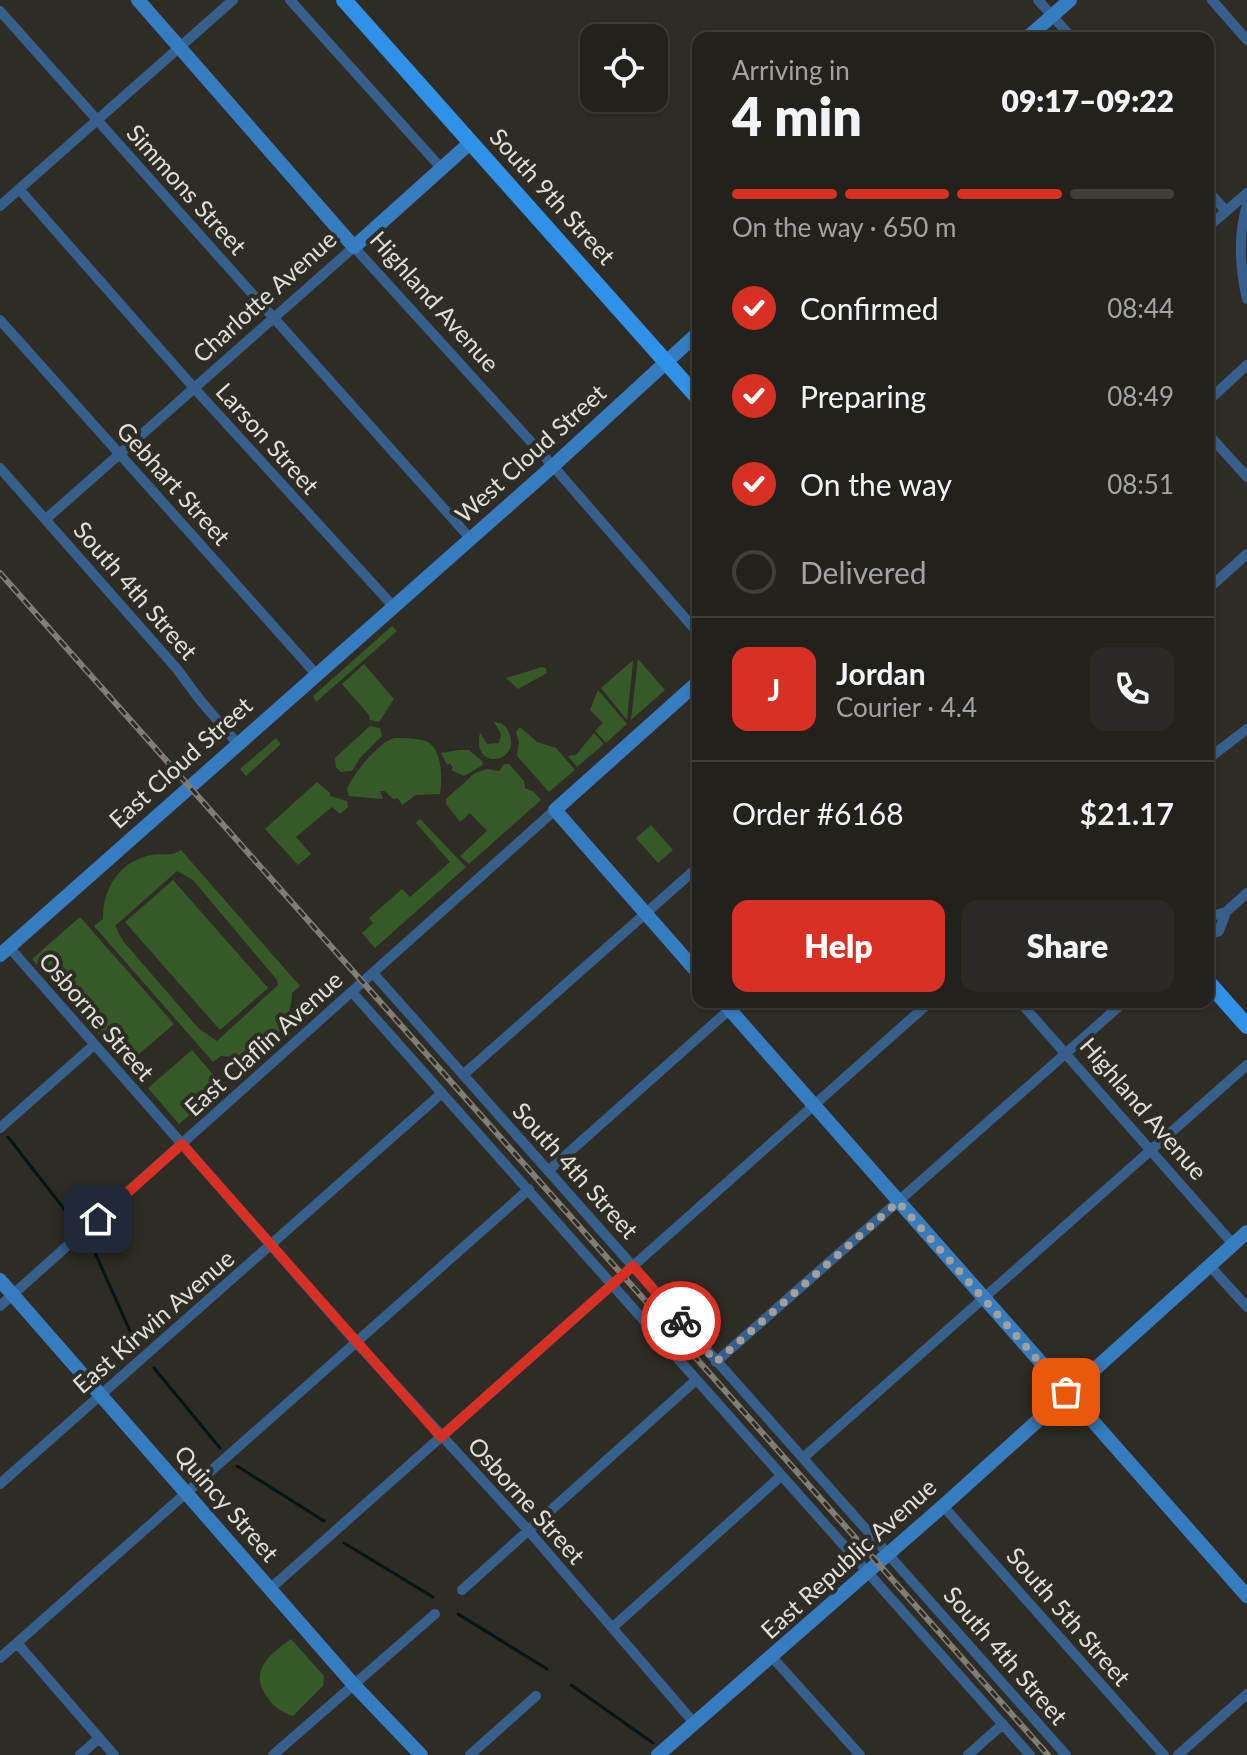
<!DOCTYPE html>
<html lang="en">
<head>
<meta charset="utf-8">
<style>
	:root { --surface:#23211c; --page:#2b2925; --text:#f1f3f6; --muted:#a3a3a3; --line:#403e3b; --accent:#d93025 }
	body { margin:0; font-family:Lato,sans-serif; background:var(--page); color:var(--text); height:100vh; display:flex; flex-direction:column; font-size:30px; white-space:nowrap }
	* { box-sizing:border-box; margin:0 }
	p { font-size:26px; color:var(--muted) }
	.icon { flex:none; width:44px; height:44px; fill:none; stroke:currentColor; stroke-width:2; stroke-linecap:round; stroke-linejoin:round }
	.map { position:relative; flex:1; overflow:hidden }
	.sheet { position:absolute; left:692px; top:32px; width:522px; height:976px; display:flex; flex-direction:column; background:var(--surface); border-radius:16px; box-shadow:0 2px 6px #0004,0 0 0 2px var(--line) }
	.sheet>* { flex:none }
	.buttons { position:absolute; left:580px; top:24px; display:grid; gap:16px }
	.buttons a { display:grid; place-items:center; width:88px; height:88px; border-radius:16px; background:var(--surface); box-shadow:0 2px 6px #0004,0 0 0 2px var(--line); font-size:40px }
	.pin { position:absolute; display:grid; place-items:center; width:68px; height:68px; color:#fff; margin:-34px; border-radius:16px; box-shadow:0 4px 12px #0006 }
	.courier { position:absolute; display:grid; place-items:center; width:80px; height:80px; margin:-40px; border:6px solid #d93025; border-radius:50%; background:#fff; color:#222; box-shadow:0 2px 10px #0007 }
	.head em { font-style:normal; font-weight:800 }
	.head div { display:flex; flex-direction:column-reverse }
	.head { display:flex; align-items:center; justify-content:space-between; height:136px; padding:0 40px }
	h1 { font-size:52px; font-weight:800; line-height:60px }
	.bar { display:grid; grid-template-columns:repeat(4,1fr); gap:12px 8px; align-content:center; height:96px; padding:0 40px }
	.bar i { height:10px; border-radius:6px; background:var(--line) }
	.bar .active { background:var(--accent) }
	.bar p { grid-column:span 4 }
	.line { display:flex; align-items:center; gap:20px; padding:0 40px; border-top:2px solid var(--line) }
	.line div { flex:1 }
	.round { display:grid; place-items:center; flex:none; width:84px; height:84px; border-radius:16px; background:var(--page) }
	ol { padding:0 40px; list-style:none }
	li { display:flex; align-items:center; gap:24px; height:88px }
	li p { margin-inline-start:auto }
	li .icon { padding:8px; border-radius:50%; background:var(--accent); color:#fff; stroke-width:4 }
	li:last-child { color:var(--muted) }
	li i { width:44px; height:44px; border:4px solid var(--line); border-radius:50% }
	.cta { display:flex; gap:16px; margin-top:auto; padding:16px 40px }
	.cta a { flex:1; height:92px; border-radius:16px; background:var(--accent); color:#fff; font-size:32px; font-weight:800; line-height:92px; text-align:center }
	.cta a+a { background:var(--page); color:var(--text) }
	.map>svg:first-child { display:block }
	.green { fill:#355a27; fill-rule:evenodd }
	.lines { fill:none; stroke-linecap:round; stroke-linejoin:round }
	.stream { stroke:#031516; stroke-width:3 }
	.street { stroke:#36608b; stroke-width:10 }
	.secondary { stroke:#357cc0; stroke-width:14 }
	.primary { stroke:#3091e9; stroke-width:16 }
	.rail-casing { stroke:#807d77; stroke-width:6 }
	.rail { stroke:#2f2c25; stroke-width:3; stroke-dasharray:9; stroke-linecap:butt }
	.done { stroke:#a3a09b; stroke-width:8; stroke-dasharray:0 14.4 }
	.route { stroke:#d93025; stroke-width:10 }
	.labels { text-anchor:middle; stroke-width:8; stroke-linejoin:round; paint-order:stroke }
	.street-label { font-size:24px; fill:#e1dfda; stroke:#2f2c25 }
</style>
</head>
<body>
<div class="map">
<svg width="1247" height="1755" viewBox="0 0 1247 1755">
	<rect width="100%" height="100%" fill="#2f2c25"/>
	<!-- green -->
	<path class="green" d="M392,626l5,5 -81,71 -3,-6z
		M638,659l27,31 -34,30z
		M632,661h1l-6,59 -26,-32z
		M364,664l30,35 -15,23 -9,-2 -1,-5 -27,-31z
		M542,667l4,1 1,5 -29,16 -12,-11z
		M598,690l29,34 -21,19 -11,-12 8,-8 -13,-13z
		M494,722c8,1 12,3 15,11 13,30 -38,39 -29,0l7,11 12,-1 2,-9z
		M370,726l10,2 2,8 -22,22 -8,13 -11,1 -5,-5 -1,-9z
		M520,727l17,15 19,6 19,22 -26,22 -32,-36 2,-14 -3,-10z
		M594,733l10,11 -27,23 -9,-11 8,-1z
		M276,738l5,6 -35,32 -6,-7z
		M394,738c9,0 26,0 34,4 15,10 14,38 12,52l-24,1 -14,10 -4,-7 -5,1 -8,-8h-5l3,8 -34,-3 -2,-7c6,-15 31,-46 47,-51z
		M459,750h10l13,11 1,4 -19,11 -13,-6 2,-2 -3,-5 -3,2 -6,-12z
		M504,764h5l15,17 1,7 9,4 7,8 -72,64 -9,-8 27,-25 -17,-18 -10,9 -14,-18v-5l29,-26 12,-4 12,2z
		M317,782l13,11v3l17,5 1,6 -8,7 -8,-7 -36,30 15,17 -13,11 -33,-36z
		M420,819l46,48 -91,81 -13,-15 11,-10 -4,-5 33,-29 8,8 40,-35 -34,-39z
		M651,825l22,25 -15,13 -22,-25z
		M181,850l119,136 -8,7c-1,40 -31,67 -71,63l-8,6 -119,-136 9,-7c0,-31 16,-58 49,-64 12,-2 19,2 29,-5zM177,871l16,9 84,100 1,5 -61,56 -18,-12 -76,-88 -8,-15z
		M173,880l95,108 -48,42 -95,-108z
		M80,917l94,107 -48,41 -94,-106z
		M192,1050l31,36 -44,38 -31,-36z
		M291,1639l33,37 -1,10 -30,30c-12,-4 -19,-9 -26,-19 -19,-26 3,-43 24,-58z"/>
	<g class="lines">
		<!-- stream -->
		<path class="stream" d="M8,1137l67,86
			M92,1246l46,103
			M154,1368l66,80
			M237,1466l87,55
			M344,1543l89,54
			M458,1614l89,55
			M571,1685l82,58"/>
		<!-- street -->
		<path class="street" d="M290,0l152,169
			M1038,0l34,38
			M1212,0l35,40
			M0,11l470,527
			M19,189l176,200 198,217
			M1208,191l18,20
			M1247,205c-9,30 -7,64 0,94
			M0,206l233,-206
			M1208,227l39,-34
			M0,320l316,354
			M1208,401l39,-36
			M1208,434l39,43
			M0,468l177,201 23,31 37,43
			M46,519l308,-272 199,219 145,167
			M1208,589l39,-35
			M1208,759l39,-30
			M1208,917l18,-5 21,-19
			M1208,935l11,-4 7,-19
			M9,947l347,395 172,188 167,194
			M373,973l693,782
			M352,992l678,763
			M1020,1002l213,242
			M463,1075l235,-208
			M0,1128l94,-83
			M548,1171l190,-169
			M1209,1265l38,42
			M0,1306l555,-496
			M716,1362l408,-360
			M803,1458l444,-393
			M0,1484l442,-391
			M943,1506l221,249
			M271,1588l659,-586
			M462,1590l234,-210
			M613,1627l168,-151
			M17,1643l97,112
			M772,1657l88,98
			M0,1658l529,-469
			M80,1755l18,-16
			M273,1755l162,-141
			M470,1755l66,-59
			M968,1755l35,-31
			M1178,1755l69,-61"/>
		<!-- secondary -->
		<path class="secondary" d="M138,0l216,247 117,-105
			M1027,38l43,-38
			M698,682l-143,128 143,163
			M0,955l553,-489 145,-133
			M723,1002l524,594
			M0,1280l354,405 67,70
			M658,1755l285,-249 304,-274"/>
		<!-- primary -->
		<path class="primary" d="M344,0l354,398
			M1208,982l39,44"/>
		<!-- rail casing -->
		<g class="rail-casing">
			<path id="rail" d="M0,573l1048,1182"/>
		</g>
		<!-- rail -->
		<use href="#rail" class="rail"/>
	</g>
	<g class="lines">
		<!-- done -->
		<path class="done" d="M681,1321l35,41 182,-160 168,190"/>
		<!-- route -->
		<path class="route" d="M98,1219l84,-75 259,293 192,-171 48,55"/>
	</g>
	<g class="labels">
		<!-- street labels -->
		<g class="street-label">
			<text transform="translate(186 190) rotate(48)" y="8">Simmons Street</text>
			<text transform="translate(552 197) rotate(48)" y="8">South 9th Street</text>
			<text transform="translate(265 297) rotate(-42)" y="8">Charlotte Avenue</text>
			<text transform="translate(434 302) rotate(48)" y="8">Highland Avenue</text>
			<text transform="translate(267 439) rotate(48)" y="8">Larson Street</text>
			<text transform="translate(531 454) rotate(-42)" y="8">West Cloud Street</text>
			<text transform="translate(173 484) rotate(48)" y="8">Gebhart Street</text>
			<text transform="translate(135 591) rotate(49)" y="8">South 4th Street</text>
			<text transform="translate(181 763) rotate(-42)" y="8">East Cloud Street</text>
			<text transform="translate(96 1017) rotate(49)" y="8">Osborne Street</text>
			<text transform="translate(264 1044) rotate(-42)" y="8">East Claflin Avenue</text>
			<text transform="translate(1143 1109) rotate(49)" y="8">Highland Avenue</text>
			<text transform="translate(575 1171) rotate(48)" y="8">South 4th Street</text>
			<text transform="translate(154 1322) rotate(-41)" y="8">East Kirwin Avenue</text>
			<text transform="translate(526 1501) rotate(48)" y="8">Osborne Street</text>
			<text transform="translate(226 1504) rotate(49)" y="8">Quincy Street</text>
			<text transform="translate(849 1559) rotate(-42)" y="8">East Republic Avenue</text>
			<text transform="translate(1068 1617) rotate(49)" y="8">South 5th Street</text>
			<text transform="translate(1005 1656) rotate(49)" y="8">South 4th Street</text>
		</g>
	</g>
</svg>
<div class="buttons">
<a><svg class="icon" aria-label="locate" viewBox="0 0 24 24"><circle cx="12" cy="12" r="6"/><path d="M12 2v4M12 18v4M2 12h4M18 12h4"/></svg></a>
</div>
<div class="pin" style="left:1066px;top:1392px;background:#ea580c"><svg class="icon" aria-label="bag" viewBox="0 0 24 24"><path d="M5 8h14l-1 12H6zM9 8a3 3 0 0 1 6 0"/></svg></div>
<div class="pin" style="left:98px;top:1219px;background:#1f2937"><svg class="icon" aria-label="home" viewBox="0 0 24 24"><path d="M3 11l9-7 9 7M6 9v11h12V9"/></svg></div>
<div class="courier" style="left:681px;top:1321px"><svg class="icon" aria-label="bike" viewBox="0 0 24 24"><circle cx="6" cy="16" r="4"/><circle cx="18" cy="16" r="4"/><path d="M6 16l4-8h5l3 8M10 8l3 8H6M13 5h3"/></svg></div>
<section class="sheet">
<div class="head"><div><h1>4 min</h1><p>Arriving in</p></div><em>09:17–09:22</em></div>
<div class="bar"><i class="active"></i><i class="active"></i><i class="active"></i><i></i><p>On the way · 650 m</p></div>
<ol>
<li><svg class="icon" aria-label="check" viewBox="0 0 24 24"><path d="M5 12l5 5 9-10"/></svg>Confirmed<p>08:44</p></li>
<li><svg class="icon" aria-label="check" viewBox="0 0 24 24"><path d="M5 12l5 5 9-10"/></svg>Preparing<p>08:49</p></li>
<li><svg class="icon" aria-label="check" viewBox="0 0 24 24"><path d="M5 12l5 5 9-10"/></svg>On the way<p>08:51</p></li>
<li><i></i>Delivered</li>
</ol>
<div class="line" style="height:144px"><b class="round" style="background:var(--accent);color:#fff">J</b><div><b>Jordan</b><p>Courier · 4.4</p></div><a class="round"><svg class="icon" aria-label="phone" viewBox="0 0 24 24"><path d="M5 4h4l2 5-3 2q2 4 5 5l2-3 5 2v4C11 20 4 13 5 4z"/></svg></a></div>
<div class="line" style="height:104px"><div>Order #6168</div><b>$21.17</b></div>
<div class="cta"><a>Help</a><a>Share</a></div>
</section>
</div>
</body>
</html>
